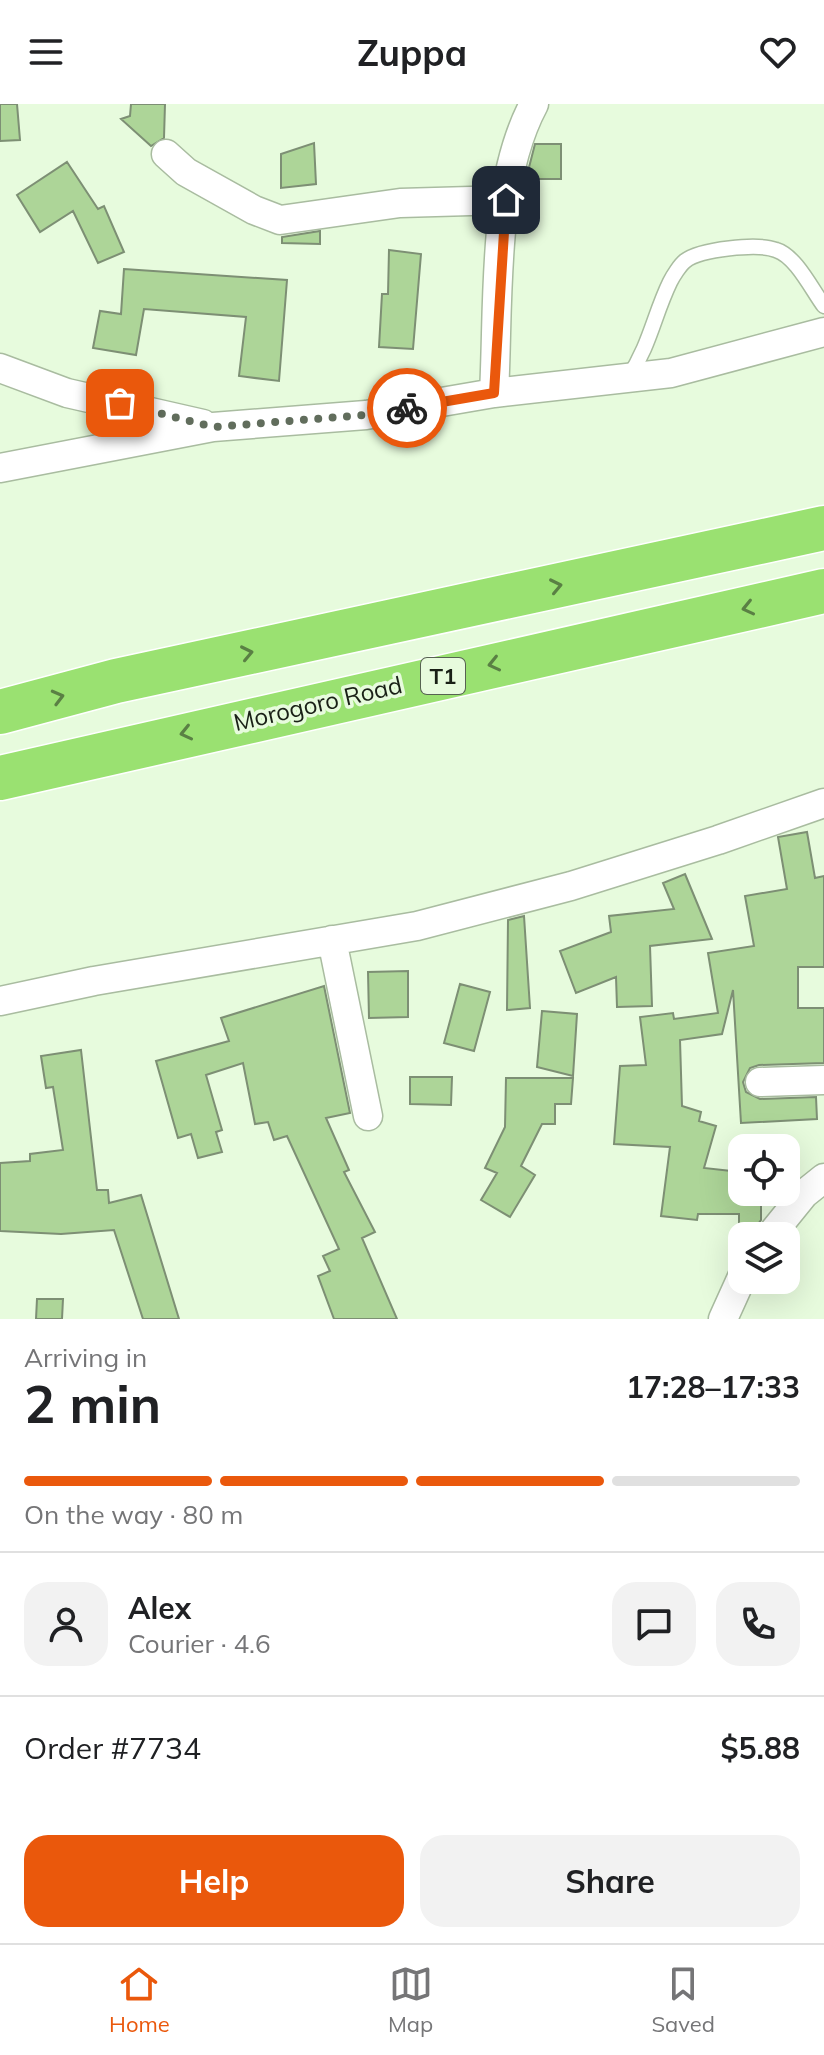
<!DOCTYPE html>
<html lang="en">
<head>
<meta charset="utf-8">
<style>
	:root { --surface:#fff; --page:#f2f2f2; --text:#202124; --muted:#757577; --line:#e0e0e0; --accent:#ea580c }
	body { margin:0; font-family:Mulish,sans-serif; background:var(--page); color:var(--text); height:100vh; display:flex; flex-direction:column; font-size:30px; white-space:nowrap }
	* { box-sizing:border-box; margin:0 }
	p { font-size:26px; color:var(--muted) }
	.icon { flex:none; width:44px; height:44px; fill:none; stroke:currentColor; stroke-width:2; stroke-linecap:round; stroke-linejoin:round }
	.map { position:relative; height:1215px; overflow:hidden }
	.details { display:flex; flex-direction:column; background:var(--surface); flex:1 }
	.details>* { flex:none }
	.tools { position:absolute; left:728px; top:1030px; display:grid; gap:16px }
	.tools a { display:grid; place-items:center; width:72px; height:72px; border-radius:16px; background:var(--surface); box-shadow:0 8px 32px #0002; font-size:40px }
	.pin { position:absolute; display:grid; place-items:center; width:68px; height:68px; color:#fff; margin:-34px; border-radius:16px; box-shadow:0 4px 12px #0006 }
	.courier { position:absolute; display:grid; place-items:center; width:80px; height:80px; margin:-40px; border:6px solid #ea580c; border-radius:50%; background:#fff; color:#222; box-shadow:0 2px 10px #0007 }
	.summary em { font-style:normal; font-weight:700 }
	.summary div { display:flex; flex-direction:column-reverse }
	.summary { display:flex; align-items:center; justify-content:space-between; height:136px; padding:0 24px }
	h1 { font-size:52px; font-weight:700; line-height:60px }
	.bar { display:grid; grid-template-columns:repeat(4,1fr); gap:12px 8px; align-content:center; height:96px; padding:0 24px }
	.bar i { height:10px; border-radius:6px; background:var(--line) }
	.bar .active { background:var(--accent) }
	.bar p { grid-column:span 4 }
	.line { display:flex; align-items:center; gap:20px; padding:0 24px; border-top:2px solid var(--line) }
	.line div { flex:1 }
	.round { display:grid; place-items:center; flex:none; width:84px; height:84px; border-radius:24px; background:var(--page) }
	.action { display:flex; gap:16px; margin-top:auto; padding:16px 24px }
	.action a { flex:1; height:92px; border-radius:24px; background:var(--accent); color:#fff; font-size:32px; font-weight:700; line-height:92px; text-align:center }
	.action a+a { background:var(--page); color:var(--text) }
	header { display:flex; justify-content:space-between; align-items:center; height:104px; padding:0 24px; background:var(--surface); font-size:36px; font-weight:700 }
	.tabs { display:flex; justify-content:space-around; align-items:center; height:112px; border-top:2px solid var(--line); background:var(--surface); font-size:22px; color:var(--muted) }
	.tabs a { display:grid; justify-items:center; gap:4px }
	.tabs .active { color:var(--accent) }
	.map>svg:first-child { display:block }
	.building { fill:#add598; stroke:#7d8f74; stroke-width:2 }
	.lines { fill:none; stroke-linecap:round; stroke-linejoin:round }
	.lane-casing { stroke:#a9bca0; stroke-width:17 }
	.street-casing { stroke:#a9bca0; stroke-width:31 }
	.highway-casing { stroke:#fff; stroke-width:47 }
	.lane { stroke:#fff; stroke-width:14 }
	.street { stroke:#fff; stroke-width:28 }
	.highway { stroke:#9ae171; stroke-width:44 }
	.oneway { stroke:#5a8044 }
	.done { stroke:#616d5c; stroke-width:8; stroke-dasharray:0 14.4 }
	.route { stroke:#ea580c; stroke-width:10 }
	.labels { text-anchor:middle; stroke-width:7; stroke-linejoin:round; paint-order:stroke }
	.shield { fill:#e7fbdd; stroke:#576252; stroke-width:2 }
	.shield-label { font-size:22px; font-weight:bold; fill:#192016 }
	.street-label { font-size:24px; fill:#192016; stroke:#e7fbdd }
</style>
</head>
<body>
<header><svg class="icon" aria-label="menu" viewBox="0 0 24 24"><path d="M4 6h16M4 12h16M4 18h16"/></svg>Zuppa<svg class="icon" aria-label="heart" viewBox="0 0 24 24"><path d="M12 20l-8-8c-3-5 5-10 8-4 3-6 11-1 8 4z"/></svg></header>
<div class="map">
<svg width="824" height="1215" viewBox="0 0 824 1215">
	<rect width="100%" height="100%" fill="#e7fbdd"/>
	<!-- building -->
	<path class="building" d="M0,0h17l3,36 -20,1z
		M131,0h34l-1,34 -13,8 -30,-27 9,-3z
		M314,39l2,41 -35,4v-34z
		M535,40h26v35h-35z
		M67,58l31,47 6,-3 20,46 -26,11 -25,-52 -33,21 -23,-37z
		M320,127v13l-38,-1v-6z
		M389,146l32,4 -8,95 -34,-2 3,-53h6z
		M124,165l163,11 -8,101 -40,-5 7,-59 -102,-8 -8,46 -43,-7 7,-37 21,3z
		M807,728l8,46 9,-2v91h-26v41h26v55l-65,2 -9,3 -7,14 3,10 14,7 56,-2 1,22 -76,4 -8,-133 -11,44 -42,6 2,66 19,6 -2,9 17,5 -12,42 36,4v20h21v28l-3,4h-19v-10h-41l-1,6 -36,-4 9,-69 -56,-3 6,-78 26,-1 -6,-48 33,-4 1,6 44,-6 -10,-60 46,-7 -9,-50 42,-7 -9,-52z
		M685,770l27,65 -62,7 2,60 -35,1 -1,-30 -40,16 -16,-42 51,-19 -2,-16 65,-7 -11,-26z
		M524,812l6,92 -23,2 1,-90z
		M408,867v46l-39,1 -1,-46z
		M460,880l30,8 -16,59 -30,-8z
		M324,882l26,127 -24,5 23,52 -5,2 31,60 -13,6 35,81h-63l-16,-43 12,-5 -7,-15 16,-7 -52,-113 -13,4 -6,-18 -13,2 -12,-61 -37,12 16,55 -6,2 6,20 -24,6 -7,-24 -13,4 -22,-77 73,-20 -8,-23z
		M542,907l35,3 -4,62 -36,-9z
		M81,946l16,140h11l1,13 32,-8 38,124h-36l-29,-89 -53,4 -61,-3v-68l30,-2v-7l33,-4 -10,-63 -7,1 -5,-32z
		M410,973h42l-1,28 -41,-1z
		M506,974h67l-2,26h-16v20h-13l-21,42 14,9 -25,42 -29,-17 16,-27 -12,-5 20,-41z
		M37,1195h26l-1,20h-26z"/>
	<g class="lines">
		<!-- lane casing -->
		<g class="lane-casing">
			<path id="lane" d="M628,274c22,-33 26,-63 42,-96 3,-6 10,-17 15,-21 15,-12 73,-18 91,-11 20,6 36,40 48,56"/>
		</g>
		<!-- street casing -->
		<g class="street-casing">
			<path id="street" d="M166,50l20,18 68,38 26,10 120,-17 106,-3
				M0,264l67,25 136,31
				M494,289c5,-90 -3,-209 40,-289
				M0,364l213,-41 153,-12 128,-22 177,-20 153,-41
				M332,836l36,176
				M0,897l94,-20 323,-55 154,-40 147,-46 106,-37
				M760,978l64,-2
				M770,1132l34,-42 20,-16
				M723,1215l19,-42"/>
		</g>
		<!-- highway casing -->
		<g class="highway-casing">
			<path id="highway" d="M0,608l116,-31 708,-153
				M0,674l824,-187"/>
		</g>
		<!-- lane -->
		<use href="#lane" class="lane"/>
		<!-- street -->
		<use href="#street" class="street"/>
		<!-- highway -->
		<use href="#highway" class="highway"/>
	</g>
	<!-- one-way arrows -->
	<defs><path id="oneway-chevron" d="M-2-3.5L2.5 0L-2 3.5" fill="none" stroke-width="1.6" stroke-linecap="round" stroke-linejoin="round" transform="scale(2)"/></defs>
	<g class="oneway">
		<use href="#oneway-chevron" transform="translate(556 482) rotate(-12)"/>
		<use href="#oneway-chevron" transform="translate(748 504) rotate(167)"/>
		<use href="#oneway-chevron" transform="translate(247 549) rotate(-12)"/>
		<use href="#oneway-chevron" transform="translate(494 560) rotate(167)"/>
		<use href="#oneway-chevron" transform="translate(58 593) rotate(-15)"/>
		<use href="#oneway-chevron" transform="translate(186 629) rotate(167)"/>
	</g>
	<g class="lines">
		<!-- done -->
		<path class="done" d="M120,299l93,24 153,-12 41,-7"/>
		<!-- route -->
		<path class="route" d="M407,304l87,-15 12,-193"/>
	</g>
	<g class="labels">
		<!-- shield labels -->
		<rect class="shield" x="421" y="554" width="44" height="36" rx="6"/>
		<g class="shield-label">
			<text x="443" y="580">T1</text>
		</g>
		<!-- street labels -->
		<g class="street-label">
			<text transform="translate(318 600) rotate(-13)" y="8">Morogoro Road</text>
		</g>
	</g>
</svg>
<div class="tools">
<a><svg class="icon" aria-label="locate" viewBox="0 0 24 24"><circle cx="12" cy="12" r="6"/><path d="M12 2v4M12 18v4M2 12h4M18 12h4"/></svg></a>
<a><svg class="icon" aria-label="layers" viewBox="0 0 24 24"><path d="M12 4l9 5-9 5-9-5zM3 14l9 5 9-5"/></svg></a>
</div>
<div class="pin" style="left:120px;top:299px;background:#ea580c"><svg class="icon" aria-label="bag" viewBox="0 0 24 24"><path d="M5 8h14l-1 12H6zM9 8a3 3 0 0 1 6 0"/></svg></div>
<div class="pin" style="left:506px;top:96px;background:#1f2937"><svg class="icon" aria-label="home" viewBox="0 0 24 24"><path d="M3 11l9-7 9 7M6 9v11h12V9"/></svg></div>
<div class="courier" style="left:407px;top:304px"><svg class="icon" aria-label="bike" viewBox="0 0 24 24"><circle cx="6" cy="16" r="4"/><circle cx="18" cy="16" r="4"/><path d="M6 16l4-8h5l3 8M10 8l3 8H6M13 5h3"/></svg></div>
</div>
<section class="details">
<div class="summary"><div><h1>2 min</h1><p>Arriving in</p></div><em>17:28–17:33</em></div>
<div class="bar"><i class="active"></i><i class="active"></i><i class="active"></i><i></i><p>On the way · 80 m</p></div>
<div class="line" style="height:144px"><a class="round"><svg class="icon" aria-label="person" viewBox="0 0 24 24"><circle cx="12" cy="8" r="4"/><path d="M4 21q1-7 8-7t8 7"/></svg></a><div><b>Alex</b><p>Courier · 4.6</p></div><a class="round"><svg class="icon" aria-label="chat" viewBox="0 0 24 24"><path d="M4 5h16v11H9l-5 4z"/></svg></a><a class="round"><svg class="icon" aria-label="phone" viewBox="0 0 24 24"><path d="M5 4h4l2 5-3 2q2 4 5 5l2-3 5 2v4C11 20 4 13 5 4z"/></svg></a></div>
<div class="line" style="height:104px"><div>Order #7734</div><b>$5.88</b></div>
<div class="action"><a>Help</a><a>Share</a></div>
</section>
<nav class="tabs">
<a class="active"><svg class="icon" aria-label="home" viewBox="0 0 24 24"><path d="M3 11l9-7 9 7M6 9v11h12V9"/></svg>Home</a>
<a><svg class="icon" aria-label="map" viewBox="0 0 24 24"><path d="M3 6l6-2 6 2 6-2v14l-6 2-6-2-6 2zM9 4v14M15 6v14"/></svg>Map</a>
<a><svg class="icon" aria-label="saved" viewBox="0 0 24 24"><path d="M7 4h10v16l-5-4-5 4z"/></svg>Saved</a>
</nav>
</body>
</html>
